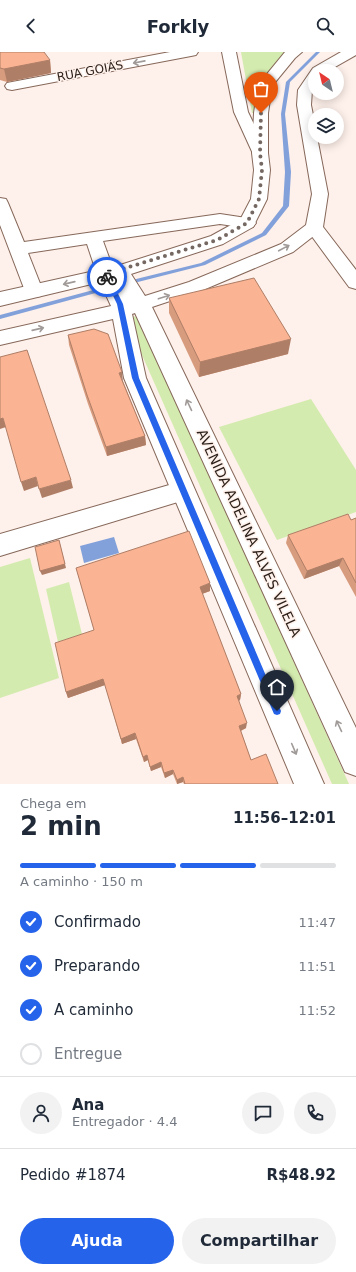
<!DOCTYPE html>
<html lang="pt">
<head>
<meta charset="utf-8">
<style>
	:root { --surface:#fff; --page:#f2f2f3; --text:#1f2937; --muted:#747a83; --line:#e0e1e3; --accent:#2563eb }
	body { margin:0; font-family:"DejaVu Sans",sans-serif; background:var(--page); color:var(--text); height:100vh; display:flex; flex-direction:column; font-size:15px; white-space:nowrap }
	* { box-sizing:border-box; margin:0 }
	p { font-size:13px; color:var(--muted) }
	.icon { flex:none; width:22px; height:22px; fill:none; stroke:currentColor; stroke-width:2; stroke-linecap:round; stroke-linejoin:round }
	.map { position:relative; height:732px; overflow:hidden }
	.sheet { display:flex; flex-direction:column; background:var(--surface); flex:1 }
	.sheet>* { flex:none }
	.needle { width:26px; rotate:325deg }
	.fabs { position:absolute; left:308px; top:12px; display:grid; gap:8px }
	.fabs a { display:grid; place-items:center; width:36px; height:36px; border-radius:50%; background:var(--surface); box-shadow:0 2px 10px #0003; font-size:20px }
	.pin { position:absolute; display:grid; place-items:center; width:34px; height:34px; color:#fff; margin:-41px -17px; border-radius:50% 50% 50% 0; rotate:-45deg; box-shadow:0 0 4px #0007 }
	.pin .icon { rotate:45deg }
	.courier { position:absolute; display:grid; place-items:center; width:40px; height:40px; margin:-20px; border:3px solid #2563eb; border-radius:50%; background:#fff; color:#222; box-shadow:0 1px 5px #0007 }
	.head em { font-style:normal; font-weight:800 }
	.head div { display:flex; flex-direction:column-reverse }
	.head { display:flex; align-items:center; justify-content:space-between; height:68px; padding:0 20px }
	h1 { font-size:26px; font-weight:800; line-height:30px }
	.bar { display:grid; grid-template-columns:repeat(4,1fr); gap:6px 4px; align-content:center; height:48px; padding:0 20px }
	.bar i { height:5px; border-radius:3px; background:var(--line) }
	.bar .active { background:var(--accent) }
	.bar p { grid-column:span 4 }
	.line { display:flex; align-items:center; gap:10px; padding:0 20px; border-top:1px solid var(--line) }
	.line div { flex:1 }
	.round { display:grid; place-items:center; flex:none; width:42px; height:42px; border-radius:21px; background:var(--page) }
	ol { padding:0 20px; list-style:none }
	li { display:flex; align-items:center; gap:12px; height:44px }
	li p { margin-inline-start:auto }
	li .icon { padding:4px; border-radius:50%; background:var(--accent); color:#fff; stroke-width:4 }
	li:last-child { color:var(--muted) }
	li i { width:22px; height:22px; border:2px solid var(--line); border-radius:50% }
	.button { display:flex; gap:8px; margin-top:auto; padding:8px 20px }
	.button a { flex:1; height:46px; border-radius:24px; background:var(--accent); color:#fff; font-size:16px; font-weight:800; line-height:46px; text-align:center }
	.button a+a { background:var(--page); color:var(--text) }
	header { display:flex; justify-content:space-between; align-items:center; height:52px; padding:0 20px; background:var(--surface); font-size:18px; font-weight:800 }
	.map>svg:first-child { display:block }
	.green { fill:#d4ebaf }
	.water { fill:#82a1db }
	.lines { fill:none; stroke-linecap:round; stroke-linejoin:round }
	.stream { fill:#82a1db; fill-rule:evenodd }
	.minor-casing { stroke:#86685a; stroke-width:2 }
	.tertiary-casing { stroke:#86685a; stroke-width:2 }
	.minor { fill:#fff; fill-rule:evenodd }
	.tertiary { fill:#fff; fill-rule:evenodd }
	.wall { fill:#d79b7e }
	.shaded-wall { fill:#af7e67 }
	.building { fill:#fab493; stroke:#af7e67 }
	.oneway { stroke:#a09a98 }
	.route { fill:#2563eb }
	.done { stroke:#756862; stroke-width:4; stroke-dasharray:0 7.2 }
	.labels { text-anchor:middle; stroke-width:3; stroke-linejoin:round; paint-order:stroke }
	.far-street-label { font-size:12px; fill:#2b1f19; stroke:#fef0ea }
	.street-label { font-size:14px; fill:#2b1f19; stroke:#fef0ea }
</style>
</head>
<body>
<header><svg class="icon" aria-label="back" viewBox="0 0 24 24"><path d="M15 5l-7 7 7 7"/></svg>Forkly<svg class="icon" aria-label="search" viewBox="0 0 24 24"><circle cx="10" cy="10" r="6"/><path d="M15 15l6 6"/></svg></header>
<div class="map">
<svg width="356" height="732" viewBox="0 0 356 732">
	<rect width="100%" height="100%" fill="#fef0ea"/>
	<!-- green -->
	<path class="green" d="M241,0h50l-28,33 -6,28h-5z
		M133,264l6,2 210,466h-17l-206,-465z
		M311,347l45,71v42l-79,28 -58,-113z
		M30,506l29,120 -59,20v-131z
		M69,530l13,52 -24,8 -12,-53z"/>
	<!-- water -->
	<path class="water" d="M114,485l5,16 -35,10 -4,-17z"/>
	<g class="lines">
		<!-- stream -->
		<path class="stream" d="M316,0h4l-30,30 -5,32 6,58 -2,34 -23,29 -61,30 -79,20 -2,-1v-2l77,-19 61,-30 21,-27 2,-34 -4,-58 5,-32z
			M112,233l2,1 1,1 -1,1 -114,31v-4z"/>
		<!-- minor casing -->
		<g class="minor-casing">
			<path id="minor" d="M170,0h28l-2,3 -5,1 -179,34 -5,-1 -2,-3 2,-3 5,-1z
				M222,0h14l12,60 20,41 -2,3 -6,2 -6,-2 -20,-44z
				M0,146l6,1 2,4 16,39 196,-28 33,5 3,4 -3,4 -6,1 -27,-4 -117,17 12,33 -2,4 -7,2 -7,-2 -2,-4 -10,-30 -59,9 15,38 -2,5 -7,1 -7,-1 -2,-5 -25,-66z
				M314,170l6,1 36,47v19l-7,-2 -44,-60 3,-4z
				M183,429l8,3 4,7 -4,7 -191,58v-22z"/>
		</g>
		<!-- tertiary casing -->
		<g class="tertiary-casing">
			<path id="tertiary" d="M285,0h17l-7,6 -23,28 -4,27v40l2,17 -3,29 -14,28 -30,17 -92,30 14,22 44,-14 92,-38 25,-19 6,-31 -15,-89 1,-15 15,-22 28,-16h15v3l-28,16h-13v14l-3,5 -1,15 4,20v12h2l11,57 -5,33 -3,4 -27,21 -90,38 -51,17 204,421v48l-11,-4 -210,-459 -3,1 14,64 178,406h-30l-170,-406 -11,-59 -113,26v-14l111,-25 -11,-24 -100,24v-14l117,-26 94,-30 29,-16 11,-21 3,-29 -2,-17 2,-40 4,-28z"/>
		</g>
		<!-- minor -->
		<use href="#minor" class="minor"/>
		<!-- tertiary -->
		<use href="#tertiary" class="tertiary"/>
	</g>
	<!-- wall -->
	<path class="wall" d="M0,0l50,8 1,13 -44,9 -7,-2z
		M169,246l119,56 -89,23 -30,-64z
		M68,283l55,46 22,55 1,9 -39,11 -19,-52 -19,-59z
		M356,466v79l-17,-31 -35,13 -18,-36 2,-8 63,-15z
		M76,516l134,23 -8,3 39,100 -1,6 -1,1 7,27 -5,3 10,29 27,24h-94l-1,-2 -6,2 -4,-10 -8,4 -4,-11 -10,4 -3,-11 -4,2 -8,-23 -14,5 -17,-59 -37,13 -2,-6 28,-62z"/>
	<!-- shaded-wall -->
	<path class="shaded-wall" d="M50,8l1,13 -44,9 -3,-13z
		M291,287l-3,15 -89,23 1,-15z
		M122,320l1,10 -4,-9z
		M3,366l3,9 -6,2v-10z
		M145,384l1,9 -39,11 -1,-9z
		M36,425l2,9 -14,5 -3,-9z
		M71,428l2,8 -31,10 -3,-9z
		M59,488l7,28 -24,7 -2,-4z
		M343,506l-4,8 -35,13 3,-8z
		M210,531v8l-11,4 1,-8z
		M103,627l2,6 -37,13 -2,-6z
		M241,642l-1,6 -5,2 2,-6z
		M247,671l-1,5 -8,4 1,-6z
		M135,681l1,6 -14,5 -1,-5z
		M147,703l1,5 -4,2 -1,-5z
		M161,710v5l-10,4 -1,-4z
		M173,718v4l-8,4 -1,-5z
		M183,725v5l-6,2v-4z"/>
	<!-- building -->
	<path class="building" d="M0,0h44l6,8 -46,9 -4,-1z
		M254,226l37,61 -91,23 -31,-64z
		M94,277l14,5 14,38 -3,1 26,63 -39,11 -19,-52 -19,-60z
		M27,298l44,130 -32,9 -3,-12 -15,5 -18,-64 -3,1v-62z
		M348,462l3,6 5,-2v65l-13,-25 -36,13 -19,-36z
		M189,479l21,52 -10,4 41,107 -4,2 10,27 -8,3 12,34 15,-6 12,30h-93l-2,-7 -6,3 -4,-10 -9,3 -3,-11 -11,5 -3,-12 -4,2 -8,-24 -14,6 -18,-60 -37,13 -11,-49 39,-13 -18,-62z
		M59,488l6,24 -25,7 -5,-24z"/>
	<!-- one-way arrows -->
	<defs><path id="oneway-shaft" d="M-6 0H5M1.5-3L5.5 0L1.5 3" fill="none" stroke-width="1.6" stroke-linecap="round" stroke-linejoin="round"/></defs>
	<g class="oneway">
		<use href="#oneway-shaft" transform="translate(139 10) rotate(169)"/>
		<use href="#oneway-shaft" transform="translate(284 196) rotate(-28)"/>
		<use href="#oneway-shaft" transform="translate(69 231) rotate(167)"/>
		<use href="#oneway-shaft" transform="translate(164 245) rotate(-18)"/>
		<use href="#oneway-shaft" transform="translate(38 277) rotate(-13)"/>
		<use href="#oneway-shaft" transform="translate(189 353) rotate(-115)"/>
		<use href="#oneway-shaft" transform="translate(339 674) rotate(-115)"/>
		<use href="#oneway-shaft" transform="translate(294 697) rotate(67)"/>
	</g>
	<!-- route -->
	<path class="route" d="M105,223h4l14,29 16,74 142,333 -1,3 -3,1 -3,-1 -142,-336 -15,-74 -13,-27z"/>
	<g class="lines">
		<!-- done -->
		<path class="done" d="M107,225l-1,-3 111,-34 30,-17 12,-24 3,-29 -2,-17 1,-40"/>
	</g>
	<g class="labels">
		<!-- far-street labels -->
		<g class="far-street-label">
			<text transform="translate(90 19) rotate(-11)" y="4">RUA GOIÁS</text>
		</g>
		<!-- street labels -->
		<g class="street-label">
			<text transform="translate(249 481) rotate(65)" y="5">AVENIDA ADELINA ALVES VILELA</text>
		</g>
	</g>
</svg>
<div class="fabs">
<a><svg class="needle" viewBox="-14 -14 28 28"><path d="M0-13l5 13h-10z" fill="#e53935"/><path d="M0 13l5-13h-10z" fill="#747a83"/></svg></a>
<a><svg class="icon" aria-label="layers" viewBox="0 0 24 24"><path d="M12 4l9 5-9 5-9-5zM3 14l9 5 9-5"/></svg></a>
</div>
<div class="pin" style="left:261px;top:61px;background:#ea580c"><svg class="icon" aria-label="bag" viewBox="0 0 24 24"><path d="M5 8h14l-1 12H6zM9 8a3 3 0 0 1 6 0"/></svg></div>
<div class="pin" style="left:277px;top:659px;background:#1f2937"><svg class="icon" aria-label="home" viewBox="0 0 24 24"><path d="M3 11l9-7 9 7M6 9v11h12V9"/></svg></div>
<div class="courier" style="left:107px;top:225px"><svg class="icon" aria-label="bike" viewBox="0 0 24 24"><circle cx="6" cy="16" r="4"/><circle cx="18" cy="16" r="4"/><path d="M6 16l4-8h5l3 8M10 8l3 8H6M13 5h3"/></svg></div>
</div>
<section class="sheet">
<div class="head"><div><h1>2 min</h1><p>Chega em</p></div><em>11:56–12:01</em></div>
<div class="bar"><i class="active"></i><i class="active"></i><i class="active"></i><i></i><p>A caminho · 150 m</p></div>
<ol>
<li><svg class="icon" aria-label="check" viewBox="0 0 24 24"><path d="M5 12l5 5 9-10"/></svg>Confirmado<p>11:47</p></li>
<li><svg class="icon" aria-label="check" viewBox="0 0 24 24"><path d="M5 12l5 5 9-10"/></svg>Preparando<p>11:51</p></li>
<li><svg class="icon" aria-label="check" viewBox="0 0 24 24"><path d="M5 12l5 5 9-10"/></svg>A caminho<p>11:52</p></li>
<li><i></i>Entregue</li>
</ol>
<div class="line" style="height:72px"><a class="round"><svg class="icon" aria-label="person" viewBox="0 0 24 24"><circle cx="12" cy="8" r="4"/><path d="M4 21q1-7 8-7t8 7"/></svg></a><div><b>Ana</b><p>Entregador · 4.4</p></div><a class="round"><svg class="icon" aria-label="chat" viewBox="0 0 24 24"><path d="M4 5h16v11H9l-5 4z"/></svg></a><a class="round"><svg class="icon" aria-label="phone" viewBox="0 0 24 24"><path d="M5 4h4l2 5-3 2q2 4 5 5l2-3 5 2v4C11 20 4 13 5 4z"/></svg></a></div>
<div class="line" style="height:52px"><div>Pedido #1874</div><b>R$48.92</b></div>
<div class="button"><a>Ajuda</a><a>Compartilhar</a></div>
</section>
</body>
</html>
